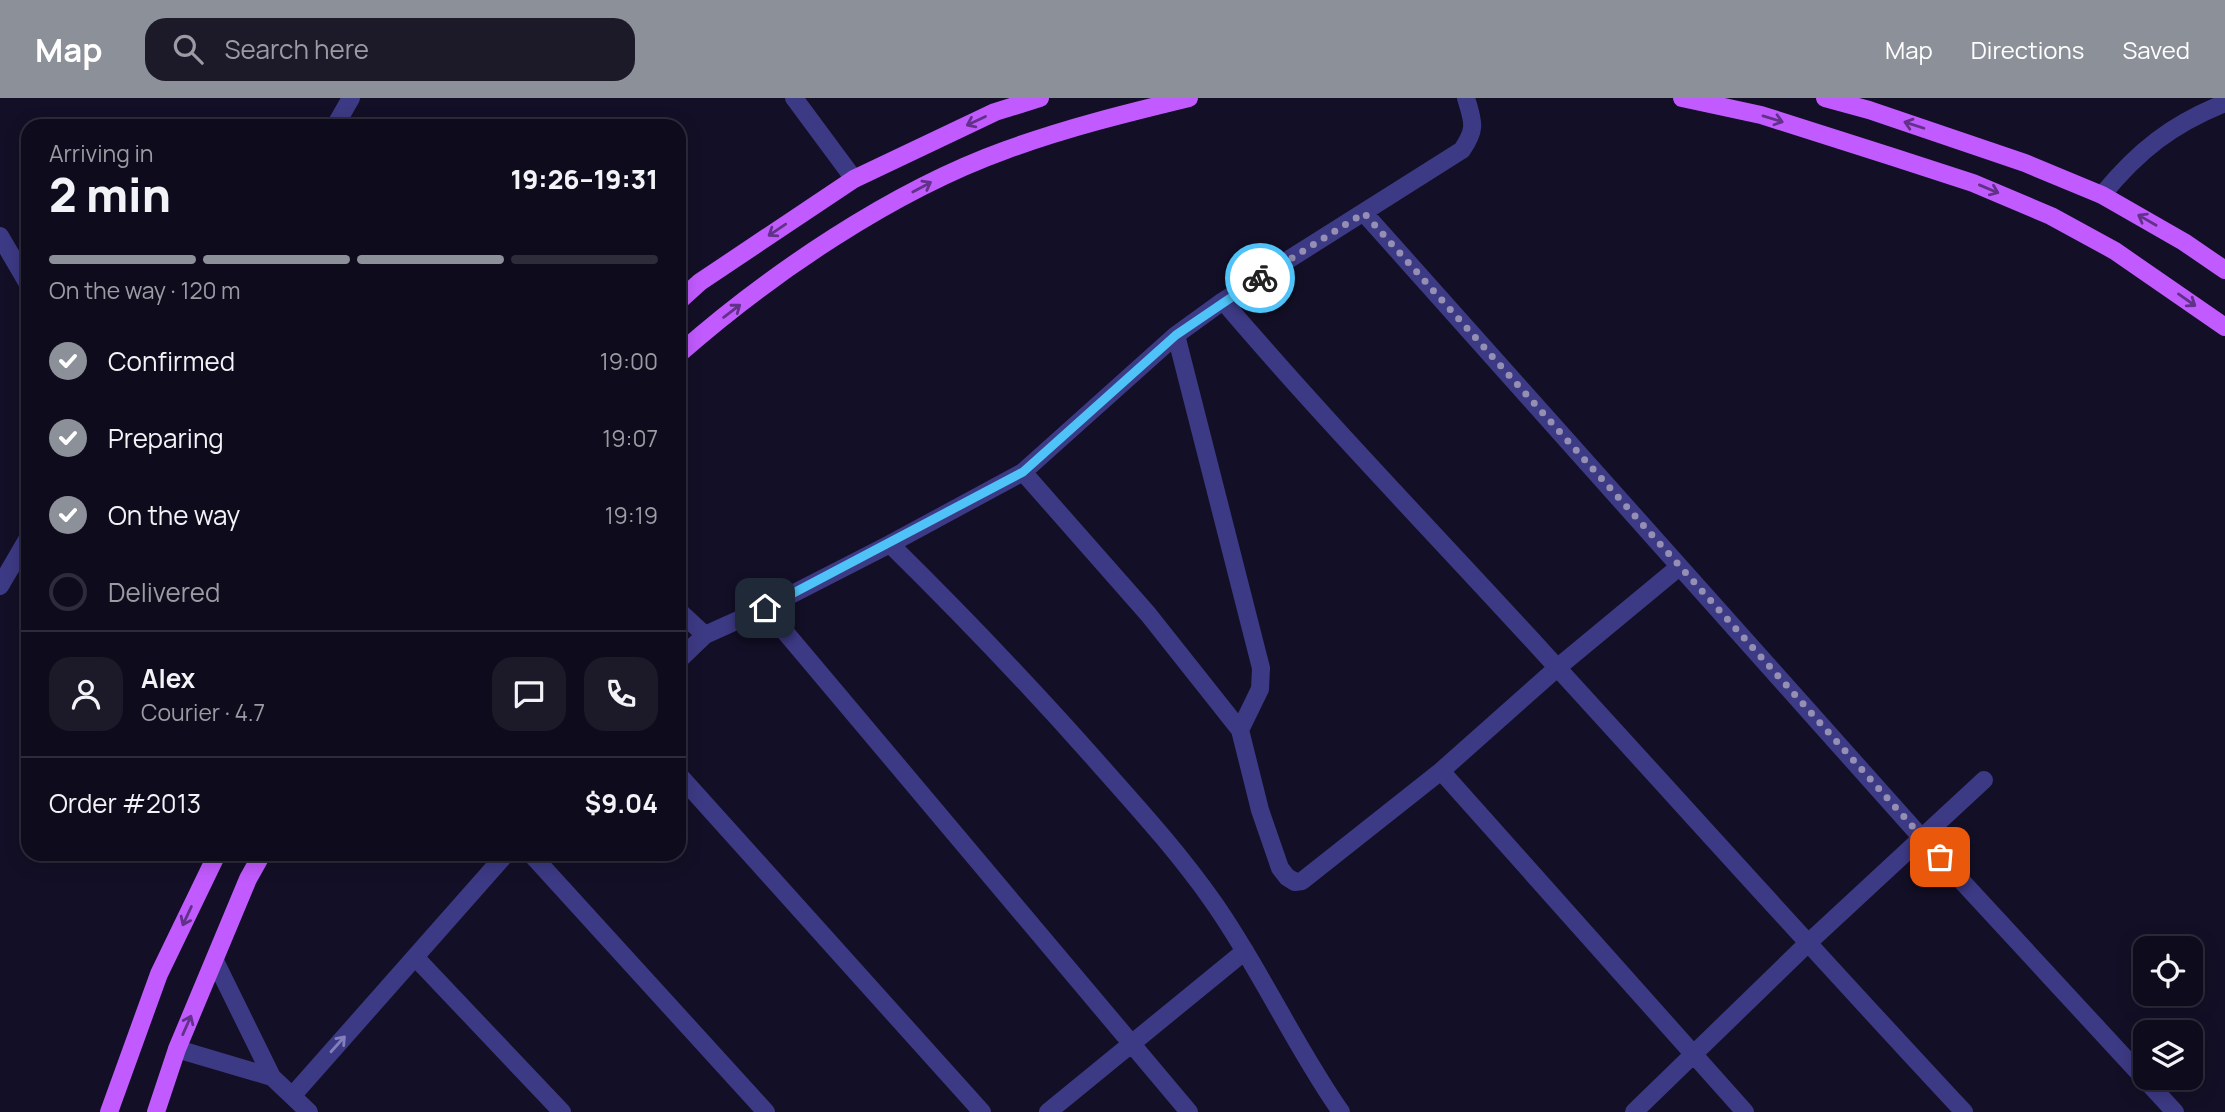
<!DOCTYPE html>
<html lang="en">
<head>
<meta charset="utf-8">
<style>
	:root { --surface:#0e0b1c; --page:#1c1929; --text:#f1f3f6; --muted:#9b9ba3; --line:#2e2b3b; --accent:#8c9099 }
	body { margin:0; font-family:Manrope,sans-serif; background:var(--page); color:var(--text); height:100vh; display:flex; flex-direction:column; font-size:26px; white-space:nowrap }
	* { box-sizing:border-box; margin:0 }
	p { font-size:23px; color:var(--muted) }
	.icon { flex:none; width:38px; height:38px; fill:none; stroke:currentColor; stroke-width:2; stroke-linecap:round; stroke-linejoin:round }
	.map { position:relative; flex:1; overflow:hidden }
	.sheet { position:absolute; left:21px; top:21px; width:665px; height:742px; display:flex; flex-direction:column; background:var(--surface); border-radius:21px; box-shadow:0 4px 18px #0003,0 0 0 2px var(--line) }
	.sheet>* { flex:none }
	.tools { position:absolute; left:2133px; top:838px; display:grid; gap:14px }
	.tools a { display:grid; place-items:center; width:70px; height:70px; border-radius:14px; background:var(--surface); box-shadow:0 4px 18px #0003,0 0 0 2px var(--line); font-size:35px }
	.pin { position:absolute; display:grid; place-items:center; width:60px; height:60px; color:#fff; margin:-30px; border-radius:14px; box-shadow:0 4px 10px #0006 }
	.courier { position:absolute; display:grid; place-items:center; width:70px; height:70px; margin:-35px; border:5px solid #4fc3f7; border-radius:50%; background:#fff; color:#222; box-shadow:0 2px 9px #0007 }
	.summary em { font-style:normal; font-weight:800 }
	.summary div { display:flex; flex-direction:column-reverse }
	.summary { display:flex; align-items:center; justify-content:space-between; height:119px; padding:0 28px }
	h1 { font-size:46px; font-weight:800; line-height:52px }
	.bar { display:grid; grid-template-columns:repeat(4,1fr); gap:10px 7px; align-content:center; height:84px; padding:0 28px }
	.bar i { height:9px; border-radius:5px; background:var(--line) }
	.bar .selected { background:var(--accent) }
	.bar p { grid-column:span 4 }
	.line { display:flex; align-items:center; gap:18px; padding:0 28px; border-top:2px solid var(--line) }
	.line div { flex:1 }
	.round { display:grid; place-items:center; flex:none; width:74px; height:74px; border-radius:21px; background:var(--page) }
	ol { padding:0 28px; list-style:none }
	li { display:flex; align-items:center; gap:21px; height:77px }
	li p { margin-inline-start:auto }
	li .icon { padding:7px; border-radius:50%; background:var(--accent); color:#fff; stroke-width:4 }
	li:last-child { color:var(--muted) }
	li i { width:38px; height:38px; border:4px solid var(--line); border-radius:50% }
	header { display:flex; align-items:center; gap:42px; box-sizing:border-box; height:98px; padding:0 35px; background:var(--accent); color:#fff }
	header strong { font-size:33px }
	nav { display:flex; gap:38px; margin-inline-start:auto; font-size:24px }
	.search { width:490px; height:63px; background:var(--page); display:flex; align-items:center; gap:18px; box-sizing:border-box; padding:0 24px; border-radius:21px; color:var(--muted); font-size:26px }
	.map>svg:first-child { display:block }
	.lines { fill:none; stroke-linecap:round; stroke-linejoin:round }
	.minor { stroke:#3d3a85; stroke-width:18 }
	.primary { stroke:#c25bff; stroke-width:18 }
	.oneway { stroke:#623188 }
	.oneway2 { stroke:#837fbc }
	.done { stroke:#948fb3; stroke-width:7; stroke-dasharray:0 12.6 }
	.route { stroke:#4fc3f7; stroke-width:9 }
</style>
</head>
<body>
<header>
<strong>Map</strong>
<div class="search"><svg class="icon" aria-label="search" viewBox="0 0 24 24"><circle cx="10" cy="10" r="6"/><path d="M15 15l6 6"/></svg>Search here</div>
<nav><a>Map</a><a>Directions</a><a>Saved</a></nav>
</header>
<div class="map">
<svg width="2225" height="1014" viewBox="0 0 2225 1014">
	<rect width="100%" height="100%" fill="#130f26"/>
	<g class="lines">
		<!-- minor -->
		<path class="minor" d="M794,0l60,81
			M1466,0c7,24 11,30 -4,52l-239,151c103,121 213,234 320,351 140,153 279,308 421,460
			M335,28l16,-28
			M2102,97c36,-44 70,-71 123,-92
			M1364,115l557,624 254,275
			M0,138l28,48
			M1176,237l85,333 -1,21 -20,41
			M1023,374l125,142 92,116 20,80 20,58 7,9 8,5 7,-1 139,-110 116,-103 122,-101
			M890,446l133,-72 153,-137 47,-34
			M0,488l28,-48
			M765,510l424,504
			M679,513l26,24 -26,25
			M705,537l60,-27 125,-64c72,71 142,144 209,220 40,45 80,89 115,139 47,67 80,142 127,209
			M1441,673l304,341
			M679,677l303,337
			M531,756l235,258
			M415,859l147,155
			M215,863l57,116
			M177,951l95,28 37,35
			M293,997l213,-241
			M1048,1014l197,-161
			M1634,1014l173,-168 177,-164"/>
		<!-- primary -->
		<path class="primary" d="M1682,0l79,17 132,42 80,26 78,33 64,35 110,76
			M1825,0l44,12 156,53 77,32 82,47 41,28
			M679,203l21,-19 154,-103 141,-67 45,-14
			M679,256c91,-80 213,-163 327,-204 60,-22 121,-37 183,-52
			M109,1014l50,-138 58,-120
			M156,1014l21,-63 71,-170 14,-25"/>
	</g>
	<!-- one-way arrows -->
	<defs><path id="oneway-shaft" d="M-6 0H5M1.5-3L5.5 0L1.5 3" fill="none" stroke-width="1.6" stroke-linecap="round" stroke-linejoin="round" transform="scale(1.75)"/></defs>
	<g class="oneway">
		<use href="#oneway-shaft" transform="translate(1773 21) rotate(17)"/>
		<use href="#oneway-shaft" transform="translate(976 23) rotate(155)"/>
		<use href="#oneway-shaft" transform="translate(1914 27) rotate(-162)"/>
		<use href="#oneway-shaft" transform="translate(922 89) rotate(-28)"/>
		<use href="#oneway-shaft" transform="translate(1989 91) rotate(23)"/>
		<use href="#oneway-shaft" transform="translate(2147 122) rotate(-150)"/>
		<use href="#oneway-shaft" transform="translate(777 132) rotate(146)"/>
		<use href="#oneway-shaft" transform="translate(2187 202) rotate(35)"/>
		<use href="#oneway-shaft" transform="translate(732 213) rotate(-37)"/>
		<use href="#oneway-shaft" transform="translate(187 818) rotate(115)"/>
		<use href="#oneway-shaft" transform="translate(187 927) rotate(-66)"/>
	</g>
	<use class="oneway2" href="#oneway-shaft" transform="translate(338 946) rotate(-48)"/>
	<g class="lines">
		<!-- done -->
		<path class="done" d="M1260,180l104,-65 576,644"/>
		<!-- route -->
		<path class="route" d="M765,510l258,-136 153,-137 84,-57"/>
	</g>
</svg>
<div class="tools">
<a><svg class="icon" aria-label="locate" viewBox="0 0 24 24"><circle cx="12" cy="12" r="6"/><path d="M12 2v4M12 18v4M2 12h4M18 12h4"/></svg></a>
<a><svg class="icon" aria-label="layers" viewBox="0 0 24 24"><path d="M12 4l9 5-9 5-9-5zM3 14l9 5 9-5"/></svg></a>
</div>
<div class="pin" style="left:1940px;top:759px;background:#ea580c"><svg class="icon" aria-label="bag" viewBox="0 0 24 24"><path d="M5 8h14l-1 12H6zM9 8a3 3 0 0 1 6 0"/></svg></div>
<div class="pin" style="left:765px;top:510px;background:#1f2937"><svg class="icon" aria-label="home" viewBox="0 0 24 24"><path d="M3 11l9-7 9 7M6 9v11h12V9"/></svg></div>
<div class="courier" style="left:1260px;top:180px"><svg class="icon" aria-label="bike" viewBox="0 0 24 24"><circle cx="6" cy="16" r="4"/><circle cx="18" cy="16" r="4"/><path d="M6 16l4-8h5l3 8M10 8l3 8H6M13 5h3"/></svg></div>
<section class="sheet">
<div class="summary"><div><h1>2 min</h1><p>Arriving in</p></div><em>19:26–19:31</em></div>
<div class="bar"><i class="selected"></i><i class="selected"></i><i class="selected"></i><i></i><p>On the way · 120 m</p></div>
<ol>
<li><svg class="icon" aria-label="check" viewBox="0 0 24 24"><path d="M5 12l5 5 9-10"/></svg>Confirmed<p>19:00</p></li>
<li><svg class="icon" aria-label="check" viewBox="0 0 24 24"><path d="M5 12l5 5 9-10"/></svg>Preparing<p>19:07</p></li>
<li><svg class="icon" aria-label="check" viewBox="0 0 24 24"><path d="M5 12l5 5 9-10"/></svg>On the way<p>19:19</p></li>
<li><i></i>Delivered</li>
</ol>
<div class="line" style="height:126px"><a class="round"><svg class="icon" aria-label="person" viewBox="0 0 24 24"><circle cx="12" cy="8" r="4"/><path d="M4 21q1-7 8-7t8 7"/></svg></a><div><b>Alex</b><p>Courier · 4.7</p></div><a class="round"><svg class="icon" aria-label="chat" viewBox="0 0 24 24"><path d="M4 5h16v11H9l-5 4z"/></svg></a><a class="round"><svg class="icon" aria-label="phone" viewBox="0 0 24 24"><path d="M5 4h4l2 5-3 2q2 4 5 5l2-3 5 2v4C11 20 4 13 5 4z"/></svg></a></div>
<div class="line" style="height:91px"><div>Order #2013</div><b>$9.04</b></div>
</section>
</div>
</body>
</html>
